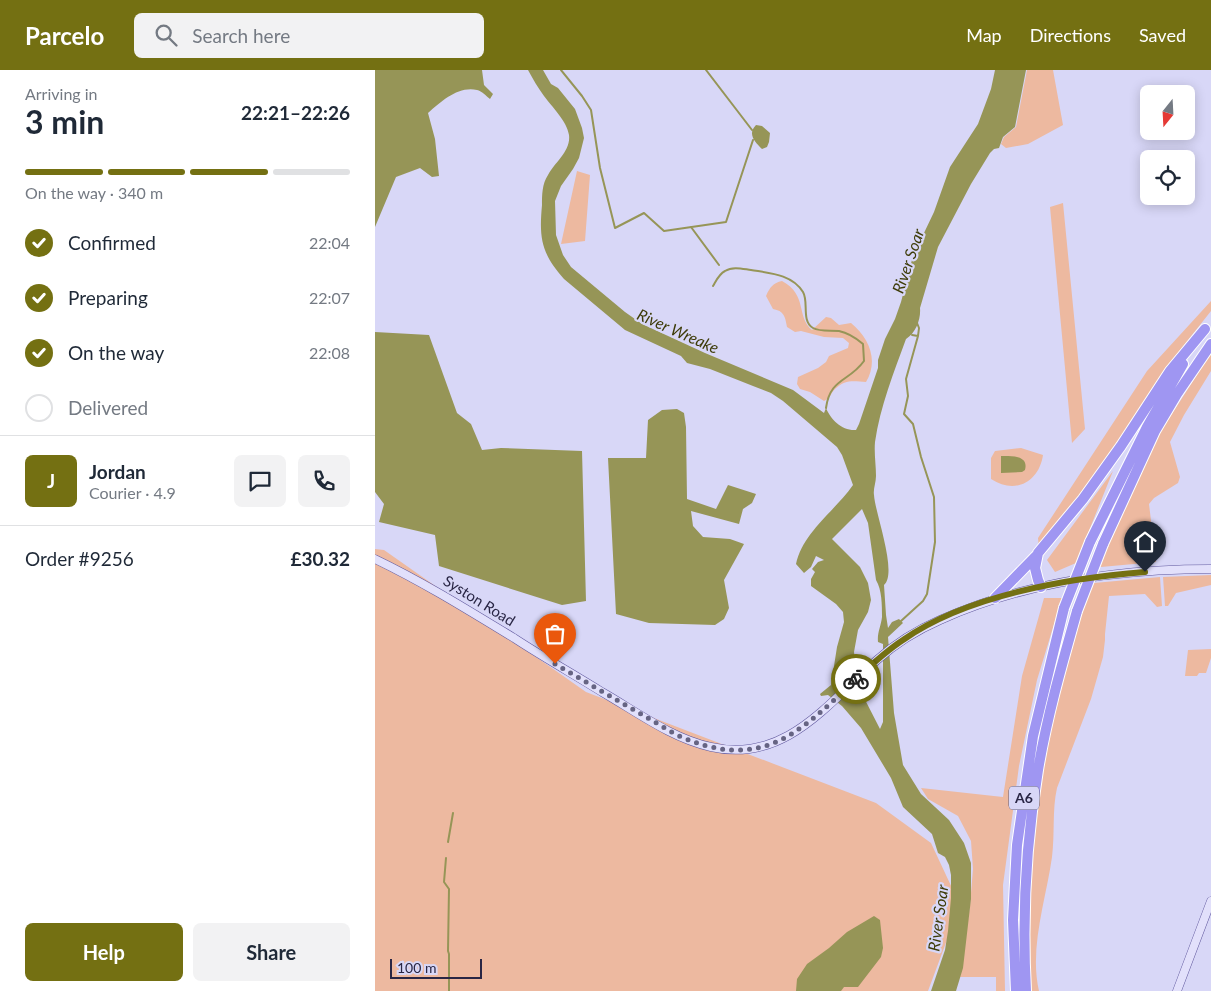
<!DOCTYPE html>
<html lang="en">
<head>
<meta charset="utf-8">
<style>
	:root { --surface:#fff; --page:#f2f2f3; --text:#1f2937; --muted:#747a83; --line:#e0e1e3; --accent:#747012 }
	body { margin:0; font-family:Lato,sans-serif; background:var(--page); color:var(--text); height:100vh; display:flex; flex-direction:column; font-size:19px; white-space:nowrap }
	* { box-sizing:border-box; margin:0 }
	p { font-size:16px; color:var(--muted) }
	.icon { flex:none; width:28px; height:28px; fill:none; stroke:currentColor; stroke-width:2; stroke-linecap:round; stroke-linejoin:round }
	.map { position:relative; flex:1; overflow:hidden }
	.panel { display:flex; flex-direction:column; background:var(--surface); width:375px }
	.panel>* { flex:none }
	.needle { width:32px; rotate:198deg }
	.fabs { position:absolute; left:765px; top:15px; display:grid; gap:10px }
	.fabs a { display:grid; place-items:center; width:55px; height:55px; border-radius:8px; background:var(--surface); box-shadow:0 2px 12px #0003; font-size:25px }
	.scale { position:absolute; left:15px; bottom:12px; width:92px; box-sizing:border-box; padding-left:5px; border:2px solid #292645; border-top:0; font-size:14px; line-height:18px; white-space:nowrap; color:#292645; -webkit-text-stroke:4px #d8d7f7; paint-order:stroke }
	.pin { position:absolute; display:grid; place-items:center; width:42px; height:42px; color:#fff; margin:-51px -21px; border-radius:50% 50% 50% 0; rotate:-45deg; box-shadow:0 0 5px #0007 }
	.pin .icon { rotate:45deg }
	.courier { position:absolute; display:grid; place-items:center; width:50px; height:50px; margin:-25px; border:4px solid #747012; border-radius:50%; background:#fff; color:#222; box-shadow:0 1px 6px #0007 }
	.head em { font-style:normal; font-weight:700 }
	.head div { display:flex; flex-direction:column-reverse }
	.head { display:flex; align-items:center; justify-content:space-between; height:85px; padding:0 25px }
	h1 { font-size:32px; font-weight:700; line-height:38px }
	.bar { display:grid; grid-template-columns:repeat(4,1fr); gap:8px 5px; align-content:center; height:60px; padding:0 25px }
	.bar i { height:6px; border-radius:4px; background:var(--line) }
	.bar .active { background:var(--accent) }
	.bar p { grid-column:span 4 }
	.line { display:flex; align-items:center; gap:12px; padding:0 25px; border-top:1px solid var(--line) }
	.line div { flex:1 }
	.round { display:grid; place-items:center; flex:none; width:52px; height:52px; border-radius:8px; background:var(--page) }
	ol { padding:0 25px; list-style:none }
	li { display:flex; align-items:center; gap:15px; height:55px }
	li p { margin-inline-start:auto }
	li .icon { padding:5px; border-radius:50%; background:var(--accent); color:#fff; stroke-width:4 }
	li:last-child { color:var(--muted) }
	li i { width:28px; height:28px; border:2px solid var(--line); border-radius:50% }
	.cta { display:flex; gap:10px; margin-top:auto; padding:10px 25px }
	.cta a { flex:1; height:58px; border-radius:8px; background:var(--accent); color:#fff; font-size:20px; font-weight:700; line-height:58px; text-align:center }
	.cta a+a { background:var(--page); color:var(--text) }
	header { display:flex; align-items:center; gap:30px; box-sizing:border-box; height:70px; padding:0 25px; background:var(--accent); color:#fff }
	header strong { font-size:24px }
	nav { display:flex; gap:28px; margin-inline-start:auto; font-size:18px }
	.search { width:350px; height:45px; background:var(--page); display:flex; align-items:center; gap:12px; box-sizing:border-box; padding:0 18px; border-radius:8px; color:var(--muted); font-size:19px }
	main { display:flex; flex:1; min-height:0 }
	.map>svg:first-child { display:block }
	.green { fill:#edb9a0 }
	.water { fill:#969557; fill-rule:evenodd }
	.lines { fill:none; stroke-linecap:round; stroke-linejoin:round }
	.stream { stroke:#969557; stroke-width:2 }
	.secondary-casing { stroke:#60589e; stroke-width:9 }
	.highway-casing { stroke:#fff; stroke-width:12 }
	.secondary { stroke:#e2e0fb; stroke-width:8 }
	.highway { stroke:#9f96f2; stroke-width:10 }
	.highway-bridge-casing { stroke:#fff; stroke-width:12; stroke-linecap:butt }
	.highway-bridge { stroke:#9f96f2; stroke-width:10 }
	.done { stroke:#666483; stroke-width:5; stroke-dasharray:0 9 }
	.route { stroke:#747012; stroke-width:6 }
	.labels { text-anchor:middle; stroke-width:4.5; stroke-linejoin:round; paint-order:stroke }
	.shield { fill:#d8d7f7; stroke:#5e5b7a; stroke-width:1 }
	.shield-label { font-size:14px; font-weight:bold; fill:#292645 }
	.street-label { font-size:15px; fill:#292645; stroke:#d8d7f7 }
	.water-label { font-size:16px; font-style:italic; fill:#3e3c09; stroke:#d8d7f7 }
</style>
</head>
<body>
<header>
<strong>Parcelo</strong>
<div class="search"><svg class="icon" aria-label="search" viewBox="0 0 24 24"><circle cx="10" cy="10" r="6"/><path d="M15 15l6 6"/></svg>Search here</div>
<nav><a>Map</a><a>Directions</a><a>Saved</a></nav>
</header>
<main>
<section class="panel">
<div class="head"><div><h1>3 min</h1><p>Arriving in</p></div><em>22:21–22:26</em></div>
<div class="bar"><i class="active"></i><i class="active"></i><i class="active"></i><i></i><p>On the way · 340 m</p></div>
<ol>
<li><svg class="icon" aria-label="check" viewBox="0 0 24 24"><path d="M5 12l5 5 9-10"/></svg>Confirmed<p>22:04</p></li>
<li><svg class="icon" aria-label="check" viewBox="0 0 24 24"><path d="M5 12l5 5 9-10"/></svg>Preparing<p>22:07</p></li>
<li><svg class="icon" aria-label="check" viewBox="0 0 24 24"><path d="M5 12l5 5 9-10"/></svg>On the way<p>22:08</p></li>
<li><i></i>Delivered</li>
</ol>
<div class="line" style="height:90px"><b class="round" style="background:var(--accent);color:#fff">J</b><div><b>Jordan</b><p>Courier · 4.9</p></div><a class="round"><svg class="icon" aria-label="chat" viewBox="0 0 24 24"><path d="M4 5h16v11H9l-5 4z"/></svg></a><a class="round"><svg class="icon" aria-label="phone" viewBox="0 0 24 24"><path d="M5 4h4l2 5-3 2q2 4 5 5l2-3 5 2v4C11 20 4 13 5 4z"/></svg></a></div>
<div class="line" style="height:65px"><div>Order #9256</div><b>£30.32</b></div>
<div class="cta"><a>Help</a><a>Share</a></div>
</section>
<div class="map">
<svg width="836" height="921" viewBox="0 0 836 921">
	<rect width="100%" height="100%" fill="#d8d7f7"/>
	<!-- green -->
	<path class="green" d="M652,0h26l10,55 -35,19 -22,4 -5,-4 3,-7 12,-10z
		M202,101l13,4 -5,66 -24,3z
		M688,133l22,226 -13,14 -22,-236z
		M407,211c26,14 14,36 30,49l14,-13 5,1 8,7 12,-2c18,15 28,37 15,59 -12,-1 -21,-3 -31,7 -5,5 -4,9 -11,12l-14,-9 -10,-3 -3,-5 1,-7 20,-9 8,-6 3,-6 19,-8 1,-5 -6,-5 -19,-1 -23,-6 -6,1 -8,-5c-2,-11 -3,-16 -14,-18l-7,-13c4,-9 7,-13 16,-15z
		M836,231v10l-46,58 -65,101 -61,78 -1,-10 109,-167z
		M836,283v18l-27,44 -14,27 10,35 -2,6 -24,15 -5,6 7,58 -55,5 -3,-3 39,-89 22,-41z
		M646,378l22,7c-4,27 -28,40 -52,24v-21l4,-7z
		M738,401l-37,92 -21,9 -8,-12z
		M0,479l9,1 202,142 290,111 55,40 29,62 -32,86h-553z
		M836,505v10l-35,8 -8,13h-3l-2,-29z
		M785,507l2,29 -5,1 -12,-13 -36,2 -4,38v6l-2,17 -12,42 -34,89c-5,22 -2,46 -5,69 -6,43 -23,91 -13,134h-10c-1,-79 1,-157 15,-235 11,-57 28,-113 46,-168h2l2,-5z
		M669,528h18l-25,82 -18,86 -16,119 2,106h-9v-14h-36l10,-72 3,-36 -2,-28 -13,-25 -30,-17 -7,-11 82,9 19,-121z
		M836,579v9l-5,15h-7l-2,3h-12l3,-26z"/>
	<!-- water -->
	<path class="water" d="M0,0h107l2,15 9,9 -3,5c-4,-3 -8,-8 -13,-9 -19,-4 -35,11 -49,23l7,26 4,37 -7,1 -12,-9 -24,9 -21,50z
		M153,0h15l8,14 7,4 17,21 7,19 2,10 -5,20 -6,11 -12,17 -6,15 1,34 7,20 8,12 54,45 17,12 63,29 88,37 31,23 2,-5c5,12 16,23 30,22l3,-6 19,-56v-8l7,-21 10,-20 6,-17 12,-46 21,-44 16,-45 28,-43 13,-35 4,-19h31l-11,57 -12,10 -4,11 -5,1 -4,4 -19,31 -33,63 -18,61c1,11 -4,25 -14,31 -12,33 -26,68 -31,103 -1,11 1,23 1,34 0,7 -3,13 -2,19 1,18 24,78 10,90l2,30 2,13 4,-6 7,-3 4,4 -15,14 6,76 9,52 18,29 28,26 15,23 7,20v36l-8,69 -7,23h-25l14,-41 3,-19 3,-33v-23l-2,-10 -4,-8 -7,-4 -6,-19 -29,-27 -12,-29 -30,-50 -19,-22 -14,-11 -7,1 -1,-2 11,-9 6,-38 7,-25 -1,-10 -7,-8 -25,-18v-7l4,-7 -3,-3 6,-7 6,-2 -8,-4 -5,11 -7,6 -8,-9c7,-32 39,-53 57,-79l-11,-30 -5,-8 -54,-46 -12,-8 -18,-7 -43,-17 -23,-6 -6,-7 -56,-26 -61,-51c-23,-26 -25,-41 -22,-74 0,-10 0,-21 6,-30 7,-13 23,-24 21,-40 -2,-14 -17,-28 -25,-39 -6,-8 -11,-17 -16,-26zM487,439l6,14 8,57c6,10 6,25 6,37 -1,9 -5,16 -4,25l5,2v78l-3,7 -21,-41 -5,-36 4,-22 10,-18 3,-12 -3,-17 -8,-16 -28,-28z
		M381,55l6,1 8,7 -1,9 -2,5 -5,2c-7,-7 -15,-15 -6,-24z
		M0,262l54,3 28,78 14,11 11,26 19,-2 81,3 4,150 -24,4 -123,-39 -4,-31 -56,-13 5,-18 -9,-12z
		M302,339l7,4 2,14 1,72 29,10 12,-24 28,9 -4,9 -9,6 -4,15 -48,-13 2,15 10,11 27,2 14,5 -20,36 5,28 -5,11 -9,6 -66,-2 -33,-9 -8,-156h38l2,-38 14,-10z
		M626,386c10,0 28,-1 24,14l-3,2 -21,1z
		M499,846l6,4 3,28 -2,9 -23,30h-14l-3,4h-45l1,-12 10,-15 22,-16 18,-16z"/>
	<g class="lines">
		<!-- stream -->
		<path class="stream" d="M186,0l21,26 9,14 9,58 15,60 29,-15 20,18 62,-9 27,-82
			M331,0l46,60
			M316,157l28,38
			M338,216c3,-5 6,-12 12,-15 8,-5 18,-2 26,-1 18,3 41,4 52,22 6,10 -2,29 10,36 7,4 18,2 26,3 10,2 17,7 24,13l1,17c-15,21 -34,17 -38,47
			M537,265l6,1
			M526,551l22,-20 4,-7 8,-52 -1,-45 -13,-40 -8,-33 -9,-10 4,-18 -2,-17 12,-43 1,-8 -2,-5
			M73,772l5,-29
			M71,788l-2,24 5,7 -1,62 1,3v37"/>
		<!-- secondary casing -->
		<g class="secondary-casing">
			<path id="secondary" d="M0,489c48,23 93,51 139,79 29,19 59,36 88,54 35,20 69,46 109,55 74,17 117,-44 166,-87 19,-17 40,-30 63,-40 85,-38 179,-51 271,-51
				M802,921l34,-90"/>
		</g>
		<!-- highway casing -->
		<g class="highway-casing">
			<path id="highway" d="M715,472l57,-115 36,-63
				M728,474l52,-113 22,-37 34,-50
				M666,517l-3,-7 -3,-12 3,-15 45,-54 38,-53 49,-75 35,-42
				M620,528l41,-42
				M641,921l-3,-71 4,-75 16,-109 31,-128
				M651,921c-4,-73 0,-149 12,-221 9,-54 24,-106 39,-159"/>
		</g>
		<!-- secondary -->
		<use href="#secondary" class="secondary"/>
		<!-- highway -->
		<use href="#highway" class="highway"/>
		<!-- highway-bridge casing -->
		<g class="highway-bridge-casing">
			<path id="highway-bridge" d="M689,538l26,-66
				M702,541l26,-67"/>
		</g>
		<!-- highway-bridge -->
		<use href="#highway-bridge" class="highway-bridge"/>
	</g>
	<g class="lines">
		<!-- done -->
		<path class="done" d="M180,594l122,71c83,38 122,-1 179,-56"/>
		<!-- route -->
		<path class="route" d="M481,609c15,-14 30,-28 47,-39 64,-45 166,-62 242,-68"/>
	</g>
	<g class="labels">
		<!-- shield labels -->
		<rect class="shield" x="634" y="716.5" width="30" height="23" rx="4"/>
		<g class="shield-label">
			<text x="649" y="733">A6</text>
		</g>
		<!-- street labels -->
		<g class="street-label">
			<text transform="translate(104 531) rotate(32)" y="5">Syston Road</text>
		</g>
		<!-- water labels -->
		<g class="water-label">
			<text transform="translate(533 191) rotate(-71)" y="6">River Soar</text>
			<text transform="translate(303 261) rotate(24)" y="6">River Wreake</text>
			<text transform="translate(563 848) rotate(-82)" y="6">River Soar</text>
		</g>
	</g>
</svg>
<div class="fabs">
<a><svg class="needle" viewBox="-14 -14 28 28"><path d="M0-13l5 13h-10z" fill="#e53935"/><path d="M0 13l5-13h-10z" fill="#747a83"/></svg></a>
<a><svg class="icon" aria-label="locate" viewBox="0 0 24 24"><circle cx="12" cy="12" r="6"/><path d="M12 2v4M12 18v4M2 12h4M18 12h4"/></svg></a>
</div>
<div class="scale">100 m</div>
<div class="pin" style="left:180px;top:594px;background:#ea580c"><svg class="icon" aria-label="bag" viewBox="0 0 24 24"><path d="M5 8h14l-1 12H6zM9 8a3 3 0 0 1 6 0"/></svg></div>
<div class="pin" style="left:770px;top:502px;background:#1f2937"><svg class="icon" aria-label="home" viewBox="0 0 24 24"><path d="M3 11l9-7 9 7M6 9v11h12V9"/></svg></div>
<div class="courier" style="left:481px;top:609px"><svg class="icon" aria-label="bike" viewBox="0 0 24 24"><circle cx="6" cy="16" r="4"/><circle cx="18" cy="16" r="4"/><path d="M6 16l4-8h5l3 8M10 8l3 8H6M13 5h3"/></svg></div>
</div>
</main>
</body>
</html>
